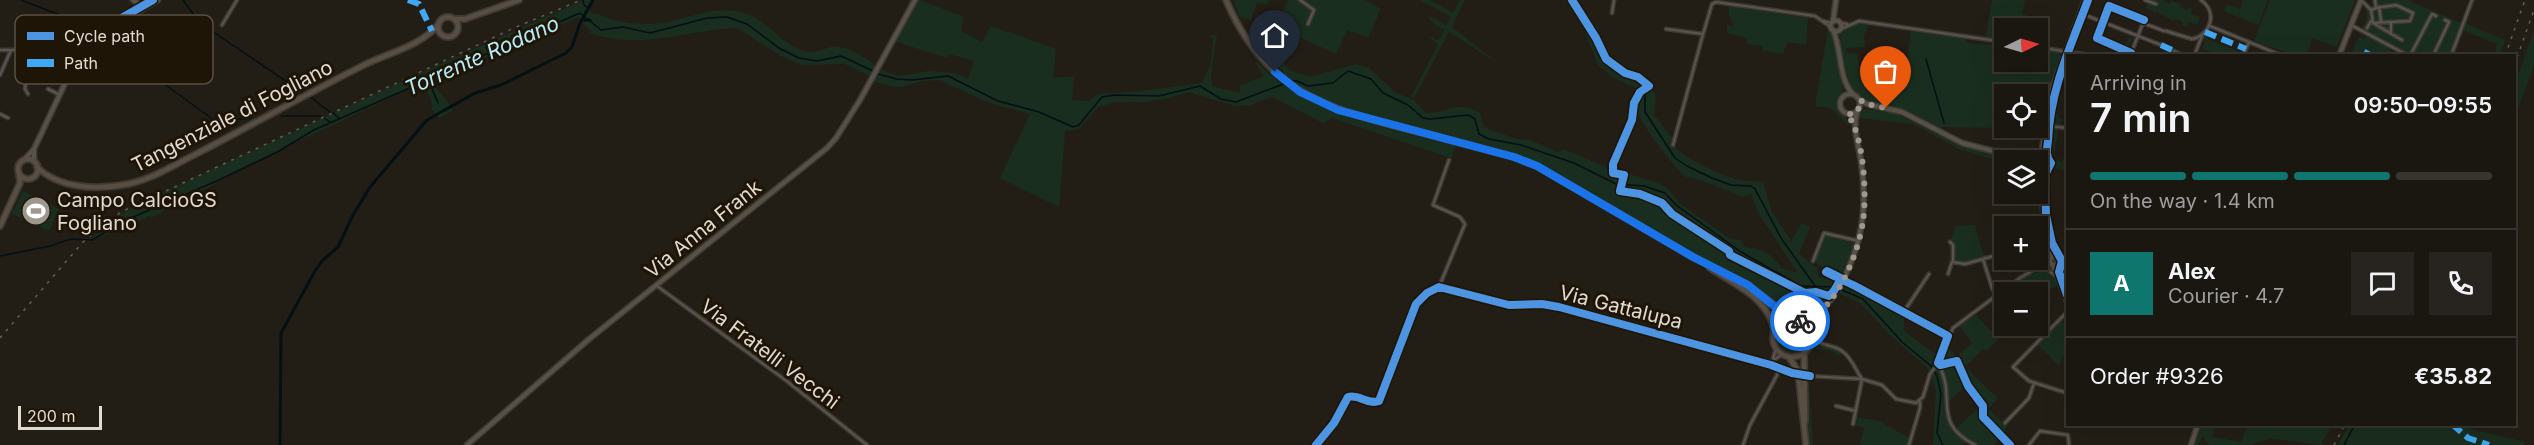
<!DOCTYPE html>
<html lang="en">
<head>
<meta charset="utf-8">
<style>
	:root { --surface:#1a1610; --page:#27231e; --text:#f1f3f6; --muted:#9f9f9f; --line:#383530; --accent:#0f766e }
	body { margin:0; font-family:Inter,sans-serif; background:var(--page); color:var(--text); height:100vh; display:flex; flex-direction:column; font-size:22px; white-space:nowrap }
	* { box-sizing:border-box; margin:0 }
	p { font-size:20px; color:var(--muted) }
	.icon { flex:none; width:33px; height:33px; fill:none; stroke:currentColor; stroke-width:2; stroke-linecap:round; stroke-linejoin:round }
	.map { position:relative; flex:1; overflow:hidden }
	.panel { position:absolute; left:2066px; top:54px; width:450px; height:372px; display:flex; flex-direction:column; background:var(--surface); border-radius:0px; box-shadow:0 6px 24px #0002,0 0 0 2px var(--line) }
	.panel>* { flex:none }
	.needle { width:39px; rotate:85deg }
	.controls { position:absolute; left:1994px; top:18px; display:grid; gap:12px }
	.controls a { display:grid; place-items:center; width:54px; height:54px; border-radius:0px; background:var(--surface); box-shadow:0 6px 24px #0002,0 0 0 2px var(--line); font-size:30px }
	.scale { position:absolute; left:18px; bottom:15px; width:84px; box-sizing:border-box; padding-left:6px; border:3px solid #e1dad0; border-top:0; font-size:16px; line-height:21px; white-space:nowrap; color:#e1dad0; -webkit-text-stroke:4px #1f1506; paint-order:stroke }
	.pin { position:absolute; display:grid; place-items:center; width:51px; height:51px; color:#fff; margin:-62px -26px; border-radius:50% 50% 50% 0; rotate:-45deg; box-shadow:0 0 6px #0007 }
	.pin .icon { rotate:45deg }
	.courier { position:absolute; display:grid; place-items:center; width:60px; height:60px; margin:-30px; border:4px solid #1a73e8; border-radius:50%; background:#fff; color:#222; box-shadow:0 2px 8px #0007 }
	.headline em { font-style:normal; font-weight:600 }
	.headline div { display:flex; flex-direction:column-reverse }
	.headline { display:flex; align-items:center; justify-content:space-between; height:102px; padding:0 24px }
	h1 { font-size:39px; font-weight:600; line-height:45px }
	.bar { display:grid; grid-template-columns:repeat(4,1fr); gap:9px 6px; align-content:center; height:72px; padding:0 24px }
	.bar i { height:8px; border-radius:4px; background:var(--line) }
	.bar .active { background:var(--accent) }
	.bar p { grid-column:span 4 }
	.line { display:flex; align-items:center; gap:15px; padding:0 24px; border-top:2px solid var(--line) }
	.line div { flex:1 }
	.round { display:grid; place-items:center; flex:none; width:63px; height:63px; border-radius:0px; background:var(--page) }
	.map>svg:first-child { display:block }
	.green { fill:#1a2e1f }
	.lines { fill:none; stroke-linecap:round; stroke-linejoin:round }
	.stream { stroke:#031014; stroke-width:1.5 }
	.canal { stroke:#031014; stroke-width:3 }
	.street-casing { stroke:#3f3a34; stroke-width:5 }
	.secondary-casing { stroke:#3f3a34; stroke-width:7 }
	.primary-casing { stroke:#3f3a34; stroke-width:8 }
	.street { stroke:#59554e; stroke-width:2 }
	.secondary { stroke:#585147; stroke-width:4 }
	.primary { stroke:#594e42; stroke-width:4.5 }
	.rail { stroke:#625e57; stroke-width:1.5; stroke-dasharray:3 6; stroke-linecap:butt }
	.quiet { stroke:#3fa9f5; stroke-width:6; stroke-dasharray:12 6; stroke-linecap:butt }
	.cycleway-casing { stroke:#1f1506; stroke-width:11 }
	.cycleway { stroke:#4d94e3; stroke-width:8 }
	.done { stroke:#9e988f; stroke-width:6; stroke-dasharray:0 10.8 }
	.route { stroke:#1a73e8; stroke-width:8 }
	.labels { text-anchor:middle; stroke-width:6; stroke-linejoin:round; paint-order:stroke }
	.street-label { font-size:20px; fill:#e1dad0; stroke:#1f1506 }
	.poi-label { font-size:20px; fill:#e1dad0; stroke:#1f1506; text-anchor:start }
	.water-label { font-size:21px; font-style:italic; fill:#b4ecf9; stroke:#1f1506 }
	.key { fill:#1f1506; stroke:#595043; stroke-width:1.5 }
	.key-label { font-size:16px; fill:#e1dad0 }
</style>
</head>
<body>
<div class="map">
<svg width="2534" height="445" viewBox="0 0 2534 445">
	<rect width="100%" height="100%" fill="#231e15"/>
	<!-- green -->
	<path class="green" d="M584,0h7l-4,8 6,6c9,-1 13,5 21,6 11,3 26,4 37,4 33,-1 62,-22 96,-10 21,7 35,31 58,37 10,3 16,-2 26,-4 17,-2 34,10 46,20l-5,10 -27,-13 -43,1 -19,-8 -43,-27 -8,-2c-49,4 -95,22 -142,5l1,-2 -13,-14 -70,31 -74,30c0,16 16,19 18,33l-12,7 -8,-8 -1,-11 -10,-16 -156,74 -114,61 -1,-2 -62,26 23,-22 36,-20 284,-132z
		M910,0h10l44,17 -3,14 21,11 9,-16 65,23 -3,29 21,-2 -2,24 16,1 10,-7 43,-3 61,-8 9,-20 2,-24 -5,-3 9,-2 -6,40 1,12 28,7v-7l24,-10 -9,-13 2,-1c50,54 130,66 199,84l-5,12 -119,-40 -9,5 -51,-26 -21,8 -16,1 -46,-14 -20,6 -25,4h-28l-18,5 -19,22 -14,2 -6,76 -59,-29 30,-64 -41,-11 -49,-23 -18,1 -20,6h-9l-20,-6 6,-12 19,7 31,-5 26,2 13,6 6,-18 -25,-7 -2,4 -57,-18z
		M1233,0h36l-2,4 -10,-2 -6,18 -11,-3z
		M1288,0h76l17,9 -13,29 -21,-8 -11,24 -60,-27z
		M1420,0h10l23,13 7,-13h5l-13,27 47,37 -50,-32 -35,66 -3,-1 27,-53 -11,-9 11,5 7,-10 -9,-4 -8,-9h4l14,8 5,-8z
		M1565,0h8l24,27 13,32 13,10 28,11v7l5,9 -2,19 20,25 -1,5c12,14 44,28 62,34 8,2 19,2 28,3l9,30 18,27v4l12,-20 8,4 -11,27 18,14 1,9 21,5 -9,15 -19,19 -10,3 -8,-2 -29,-24 -22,-13 -52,-27 -152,-89 -28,-11 -164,-41 -40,-19 -23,-17 2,-3 -15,-14 3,-7 17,18 20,7 46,-13 13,4 27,25 18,7 12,13c25,0 27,-13 54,-1l2,11 6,6 31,11 9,-1 29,13 7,-3 42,18 1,4 19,2 32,10 10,6 11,14 52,36 10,1 3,7c18,2 27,6 37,21l17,5 -39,-59 -8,-21 -8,4c-13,-5 -47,-21 -57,-20 -13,-11 -46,-53 -50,-70 -1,-6 -1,-13 0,-19l-24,-11 -14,-12 -14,-36z
		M1992,0h33l-3,14 4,1 -3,13h-19v14l-19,-2z
		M2150,0h13l7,4 1,-3 10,3 -1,3 7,3 2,-3 3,1 -1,6 9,3 -3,8 -8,-3 -2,5 -5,-2 1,-3 -8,-3 -1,2 -17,-9 -3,1v-2l-8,-3 2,-5 7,2v-3z
		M2243,0h25l-10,25 -34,-14 3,-7 13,5z
		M2270,0h85l-18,47 -24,-9 -7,17h-12l-40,-14z
		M2372,0h35l56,24 -12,31h-42l-48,-24 6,-13 -1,-9 6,-4z
		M1729,6l79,12 -2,27 -19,-3 -4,12 -21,-4 1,-4 -16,-2 -1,-6 -19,-5v-8l7,1 -5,-12z
		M1856,23l18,3h-6l-4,10 1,11 -19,1 1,5 10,1 5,26 5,9 8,1 1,-8 -11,-1 -1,-2 41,1 6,-49 54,8 3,4 36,3v16h33v-13l21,3 3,5 -10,27 -7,35 -7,-1v-24h-33v19l-4,15 -60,-1c16,11 36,17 56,21v-2l42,11 2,-2 -2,5 -69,-16 -63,-32 -40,-10 -16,-15 -10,-44 1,-11z
		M2466,24l39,16 -5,15h-5l2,-11 -34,-14z
		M1828,29c9,11 15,42 15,57 0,8 -6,14 -6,23l14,15 -3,1 -17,-17 -16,-2z
		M2534,31v34l-20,55v-34z
		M2207,34v5l36,14 -1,2h-23l-16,-6 -3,6 5,-14 -2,-1z
		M2099,35l27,9 3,-7 3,2 -6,16 -30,-13z
		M2367,36l24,12 -1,7h-34l-5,-2 8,-16 6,2z
		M1865,109l30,4 59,30 64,17 -20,1 -39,-12 -46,-25 -52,-6 -4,5 2,-9z
		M2050,110l9,4 -1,4 6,1 -5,6 -6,35 14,3 -1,8 -17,-4 -3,-7z
		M23,191l36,18 -10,22 -37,-17z
		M1975,225l8,29 4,2 -22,6 -9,-1 -1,-16 -4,-5 4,-14z
		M1824,235l31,9 -15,34 -25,-16 1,-10z
		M2041,271l12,5 4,10 -8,4 -5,-5 -7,7 -32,-1 24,-16z
		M1845,283l59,32v16l31,23 4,-3 2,3 5,-10 10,13 16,-14 -13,-17 17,-11 19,20 9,-9h8l-26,25 -3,-2 -18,18 33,31 -10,11 19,17 -3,8 11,11h-11l3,-4 -6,-5 -7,9h-17l-20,-15 -2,-1 24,-21 -16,-19 -15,13c-6,16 8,28 19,39l-4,4h-30l3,-55 -9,-23 -36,-31 -30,-32 -22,-11z
		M2062,321l5,5v23l-8,17 -21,-21z
		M1776 338a16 16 0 1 1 32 0a16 16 0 1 1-32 0Z
		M1816,346l11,1 15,6 -2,3 -9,-5 -16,-2 -8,9 6,87h-4l-5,-85 5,-10z
		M1856,417l23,4 30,17 -1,7h-48l4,-17 -10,-3z
		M2310,424l6,2 16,-1 -11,20 -51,-7 -20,7h-41l-7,-9 -4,9h-3l7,-20h12l-1,12 28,5 7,-17z
		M2349,425h106l70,17 -1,3h-186z"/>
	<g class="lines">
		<!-- stream -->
		<path class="stream" d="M21,0l78,30
			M183,0l17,23 105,71
			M583,0l1,5 4,3
			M1568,0l21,29 12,28 7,8 37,21v26l30,46 12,8 25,12 19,7 20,1 4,3 26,49 34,48
			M104,35l37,32 74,54 36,-3
			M1926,59l18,64
			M878,74l19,5 15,1 36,-4 50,25 41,11 34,15 6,-2 23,-28 12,-2 45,1 41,-10 21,13 15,3 50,-19
			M428,80l10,23
			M1290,81h7l11,5 25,-3 15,-12 23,8 12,14 25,12 15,13 7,1 38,-4 7,4 4,15 10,5 32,6 53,18 42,21 28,2 21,7 11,12 65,47 60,34 34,1 28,12 39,43 29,24 6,10 4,18 -4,39 6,12
			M309,96l21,16
			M333,113l6,5
			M281,116h40
			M324,118l6,4
			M0,256l50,-10 21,-7 21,1 32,-19 95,-41 60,-29 35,-21 266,-117 21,17 22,-3 27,6 57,-15 20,-1 20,7 32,24 20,10 18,3 24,-5 32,15
			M2065,363l2,-6
			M2344,445l11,-21"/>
		<!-- canal -->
		<path class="canal" d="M581,20h9
			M280,445l1,-112 34,-62 7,-10 16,-14 15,-32 17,-28 57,-67 48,-27 26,-8 65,-32 6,-6 8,-24 13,-23"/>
		<!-- street casing -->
		<g class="street-casing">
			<path id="street" d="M1300,0l14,10 -6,14
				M2145,0l11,4
				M2361,0l10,10
				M2375,0l1,8 -5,2 2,13 37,-2 3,-8 -17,-8 -20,3
				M2379,7l2,14
				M1612,13l2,-13
				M2080,13l81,32
				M1823,21l9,2
				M1841,23l6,1
				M2373,23l29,17
				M222,25l15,-25
				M2351,25l58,31
				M2210,26l73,30
				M2367,28l4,-7
				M1666,29l37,5 9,-30 4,-2 99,14 17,12
				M1841,29l18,-8 145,21
				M2166,31l26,8c19,-4 26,-27 9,-39
				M2391,34v-12
				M2037,47l58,9
				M0,50h35l51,-9
				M2174,51l11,5
				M2130,56l13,-33 21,8
				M2194,56l8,-20
				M2243,56l6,-14
				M2410,56l22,-42 4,2
				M2433,56l16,-34 -4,-2
				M2451,56l21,-56
				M0,75l11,-25
				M53,78l-6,-13 17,-21
				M48,89l12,6
				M28,94l-3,-5 2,-18 4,-6h16
				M0,114l8,4
				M2048,126l19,2
				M1673,145l30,-111
				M2066,161l1,-6
				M1950,242l3,3v17
				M2056,257l11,-2
				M1983,259l21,-6
				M1813,261l11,-28 35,8
				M2058,262l9,-5
				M2038,269l10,1 9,7
				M1929,274l-26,39 45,23
				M1948,274l4,-12 13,2 18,-5 9,29 4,7
				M657,286l131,96 79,63
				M1439,287l26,-63 -5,-7 -27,-12 16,-45
				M2067,312l-54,55 16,14 38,12
				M1811,337c8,9 21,7 31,14 10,7 13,18 20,28l20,6 14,14 20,4 7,-6 7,-23 7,-9 16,-37 67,-50 30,-18
				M1767,364l16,-10
				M1938,364c20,33 -8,58 37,81
				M1774,365l-1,-6 3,-11
				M1810,376l52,3 -9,45
				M1836,406l20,5
				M2005,423l24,-25 5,-15
				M1316,445l18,-22 14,-26c11,-3 20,8 31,4l39,-100 13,-11 10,-3 68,18 36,-1 42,10 190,53v8l-27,50 -7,20
				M1909,445l11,-37v-6
				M2029,445l11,-14 28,4 1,10"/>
		</g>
		<!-- secondary casing -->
		<g class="secondary-casing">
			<path id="secondary" d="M133,0l11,8
				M1830.5 26a5.5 5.5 0 1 1 11 0a5.5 5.5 0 1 1-11 0Z
				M1833,21l3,-21
				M1833,30c9,19 5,49 20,64
				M2339,56l22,-56
				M1840 104a10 10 0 1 1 20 0a10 10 0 1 1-20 0Z
				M1860,100l7,4 35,8 60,31 66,17
				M34,149l43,-91 11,-17 70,-41
				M23,161l11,-12v13
				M2040,162l12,-73 33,-89
				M2044,171l-6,-2 1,-7h5l3,4c-13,28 2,63 4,93
				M2050 261a4 4 0 1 1 8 0a4 4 0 1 1-8 0Z
				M2053,265l14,36
				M1800,321c18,-2 31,-20 40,-35 22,-41 28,-78 21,-124 -2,-16 -9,-34 -4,-50
				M1810,331l3,-14
				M467,445l121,-105 239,-192 9,-10 24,-38 55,-100
				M2191,445l7,-21"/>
		</g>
		<!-- primary casing -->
		<g class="primary-casing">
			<path id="primary" d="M1226,0c36,86 93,107 177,128 37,10 74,19 111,29l23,9 156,91 55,28 45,34
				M438 27a10 10 0 1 1 20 0a10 10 0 1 1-20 0Z
				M454,19h11l54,-19
				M18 169a10 10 0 1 1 20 0a10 10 0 1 1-20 0Z
				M37,167c22,22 62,23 91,17 25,-5 48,-20 70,-31 56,-29 110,-60 166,-88 24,-12 57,-19 75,-41
				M0,226l20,-43 -1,-9
				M1710,268c25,17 60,31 64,63
				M1773 338a19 19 0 1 1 38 0a19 19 0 1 1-38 0Z
				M1804,352l1,69
				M1789,357l9,14 8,74"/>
		</g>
		<!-- street -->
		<use href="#street" class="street"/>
		<!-- secondary -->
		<use href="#secondary" class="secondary"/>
		<!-- primary -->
		<use href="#primary" class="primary"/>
		<!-- rail -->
		<path class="rail" d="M2505,56l20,-56
			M2514,66l20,-56
			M0,338l83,-96 38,-30 393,-184 67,-28
			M2334,445l11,-21"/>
		<!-- quiet -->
		<path class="quiet" d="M408,0l11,4 13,27
			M2205,32l41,17
			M2161,45l13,6
			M2364,52l8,4
			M2452,424l16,14 21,7"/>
		<!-- cycleway casing -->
		<g class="cycleway-casing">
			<path id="cycleway" d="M1572,0l24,38 10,21 19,14 13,4 11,9 -9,6 -6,11 -2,17 -19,44v9l11,2 -4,16 20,3 22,9 10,11 57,37 1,4 75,38 11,-1 13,4c6,-4 9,-12 12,-18l-14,-7 -1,1c10,5 21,10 31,15l91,49 -10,27 2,2 17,-4 11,25 15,20v11l27,28
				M81,41l72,-41
				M2131,53l-34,-15 12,-32 35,14
				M2067,295l-8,-23 3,-11 -10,-18 -6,-28 -1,-40 6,-12c-6,-7 -4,-14 -3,-22 2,-51 22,-93 40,-141
				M1316,445l18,-22 14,-26c11,-3 20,8 31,4l37,-97 11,-11 12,-6 70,18 33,-1 17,3 212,58 21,8 18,3"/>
		</g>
		<!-- cycleway -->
		<use href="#cycleway" class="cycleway"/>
	</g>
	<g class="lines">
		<!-- done -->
		<path class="done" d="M1800,321c35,-5 59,-69 63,-100 4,-26 1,-87 -16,-107h5l6,-3 2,-11 7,4 19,4"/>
		<!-- route -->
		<path class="route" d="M1275,72l25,20 38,18 176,47 23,9 156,91 55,28 37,30 15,6"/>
	</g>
	<!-- icons -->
	<defs>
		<g id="stadium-disc" transform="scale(1.5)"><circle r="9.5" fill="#9e988f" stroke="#1f1506"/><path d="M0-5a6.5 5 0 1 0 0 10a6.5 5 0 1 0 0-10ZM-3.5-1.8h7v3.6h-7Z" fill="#fff"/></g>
	</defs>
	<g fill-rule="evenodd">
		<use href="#stadium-disc" x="36" y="211"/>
	</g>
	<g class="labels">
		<!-- street labels -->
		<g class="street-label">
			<text transform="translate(232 116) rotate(-27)" y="7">Tangenziale di Fogliano</text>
			<text transform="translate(703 229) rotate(-39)" y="7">Via Anna Frank</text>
			<text transform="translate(1621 307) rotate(14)" y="7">Via Gattalupa</text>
			<text transform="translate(770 354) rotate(37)" y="7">Via Fratelli Vecchi</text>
		</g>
		<!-- poi labels -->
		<g class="poi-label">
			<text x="57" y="207">Campo CalcioGS<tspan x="57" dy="23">Fogliano</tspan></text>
		</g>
		<!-- water labels -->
		<g class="water-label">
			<text transform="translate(482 56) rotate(-24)" y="7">Torrente Rodano</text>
		</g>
	</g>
	<!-- legend -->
	<rect x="15" y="15" width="198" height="69" rx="9" class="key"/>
	<rect x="27" y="32" width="27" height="8" fill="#4d94e3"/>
	<rect x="27" y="59" width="27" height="8" fill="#3fa9f5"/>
	<g class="key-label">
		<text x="64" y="42">Cycle path</text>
		<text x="64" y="69">Path</text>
	</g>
</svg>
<div class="controls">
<a><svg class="needle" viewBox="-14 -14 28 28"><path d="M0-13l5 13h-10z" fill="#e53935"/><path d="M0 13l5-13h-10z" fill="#9f9f9f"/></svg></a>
<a><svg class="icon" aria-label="locate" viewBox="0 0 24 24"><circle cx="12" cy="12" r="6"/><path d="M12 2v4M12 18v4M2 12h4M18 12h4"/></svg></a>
<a><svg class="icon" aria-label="layers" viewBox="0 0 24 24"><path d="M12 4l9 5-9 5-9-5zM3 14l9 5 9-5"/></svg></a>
<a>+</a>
<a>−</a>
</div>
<div class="scale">200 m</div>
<div class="pin" style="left:1886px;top:108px;background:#ea580c"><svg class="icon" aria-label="bag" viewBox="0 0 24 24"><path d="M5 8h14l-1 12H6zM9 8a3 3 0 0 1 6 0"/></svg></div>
<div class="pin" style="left:1275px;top:72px;background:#1f2937"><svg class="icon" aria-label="home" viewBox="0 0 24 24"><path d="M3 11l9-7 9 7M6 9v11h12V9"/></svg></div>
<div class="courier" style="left:1800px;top:321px"><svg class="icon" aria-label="bike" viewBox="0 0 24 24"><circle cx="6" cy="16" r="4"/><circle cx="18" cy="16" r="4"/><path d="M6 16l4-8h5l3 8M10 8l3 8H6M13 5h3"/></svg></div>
<section class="panel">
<div class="headline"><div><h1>7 min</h1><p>Arriving in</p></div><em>09:50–09:55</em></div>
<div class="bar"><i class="active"></i><i class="active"></i><i class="active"></i><i></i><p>On the way · 1.4 km</p></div>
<div class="line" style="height:108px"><b class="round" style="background:var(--accent);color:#fff">A</b><div><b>Alex</b><p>Courier · 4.7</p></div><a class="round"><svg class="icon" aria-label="chat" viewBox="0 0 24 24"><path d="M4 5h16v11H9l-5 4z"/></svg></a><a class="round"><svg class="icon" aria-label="phone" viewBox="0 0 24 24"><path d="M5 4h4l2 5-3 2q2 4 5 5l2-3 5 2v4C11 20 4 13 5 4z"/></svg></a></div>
<div class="line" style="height:78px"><div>Order #9326</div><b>€35.82</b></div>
</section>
</div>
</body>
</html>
